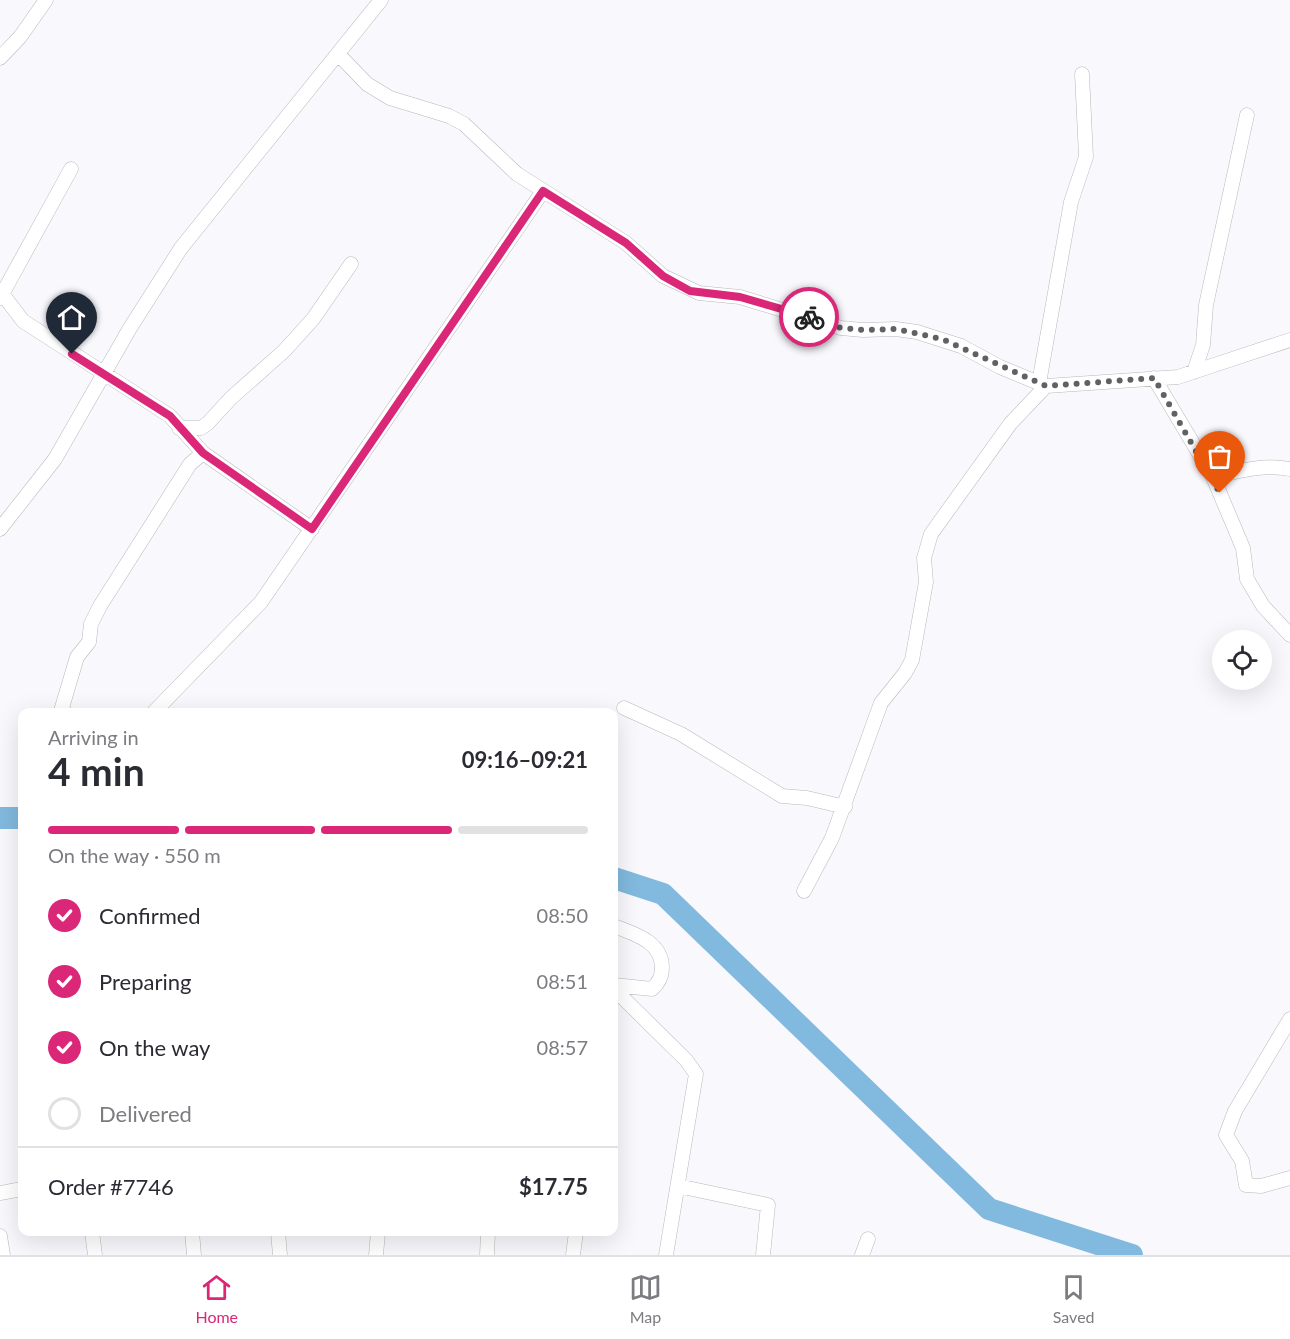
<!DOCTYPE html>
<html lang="en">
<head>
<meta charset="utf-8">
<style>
	:root { --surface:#fff; --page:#f2f2f3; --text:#2b2b33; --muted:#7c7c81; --line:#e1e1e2; --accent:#db2777 }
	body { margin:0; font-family:Lato,sans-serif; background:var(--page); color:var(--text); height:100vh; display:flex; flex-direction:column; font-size:22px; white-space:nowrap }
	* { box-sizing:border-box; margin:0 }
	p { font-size:20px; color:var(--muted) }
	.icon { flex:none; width:33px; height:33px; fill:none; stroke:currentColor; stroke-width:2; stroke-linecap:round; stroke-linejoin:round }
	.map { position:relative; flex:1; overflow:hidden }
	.drawer { position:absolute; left:18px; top:708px; width:600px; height:528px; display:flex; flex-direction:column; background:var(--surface); border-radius:12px; box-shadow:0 6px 24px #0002 }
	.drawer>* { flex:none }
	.controls { position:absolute; left:1212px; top:630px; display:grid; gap:12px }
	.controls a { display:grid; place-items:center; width:60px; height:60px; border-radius:50%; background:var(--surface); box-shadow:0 6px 24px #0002; font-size:30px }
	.pin { position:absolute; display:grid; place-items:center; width:51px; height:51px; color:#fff; margin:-62px -26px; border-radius:50% 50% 50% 0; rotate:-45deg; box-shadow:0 0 6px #0007 }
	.pin .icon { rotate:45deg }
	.courier { position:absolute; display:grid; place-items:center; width:60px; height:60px; margin:-30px; border:4px solid #db2777; border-radius:50%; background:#fff; color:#222; box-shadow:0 2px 8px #0007 }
	.summary em { font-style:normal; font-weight:700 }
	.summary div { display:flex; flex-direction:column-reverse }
	.summary { display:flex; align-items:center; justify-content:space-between; height:102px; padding:0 30px }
	h1 { font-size:39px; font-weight:700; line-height:45px }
	.bar { display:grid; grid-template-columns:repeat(4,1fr); gap:9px 6px; align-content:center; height:72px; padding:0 30px }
	.bar i { height:8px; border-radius:4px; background:var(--line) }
	.bar .active { background:var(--accent) }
	.bar p { grid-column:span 4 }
	.line { display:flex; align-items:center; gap:15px; padding:0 30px; border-top:2px solid var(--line) }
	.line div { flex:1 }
	ol { padding:0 30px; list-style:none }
	li { display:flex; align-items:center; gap:18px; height:66px }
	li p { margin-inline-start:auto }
	li .icon { padding:6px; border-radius:50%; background:var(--accent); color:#fff; stroke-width:4 }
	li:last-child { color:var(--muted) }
	li i { width:33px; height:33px; border:3px solid var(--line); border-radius:50% }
	.dock { display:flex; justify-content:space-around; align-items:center; height:84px; border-top:2px solid var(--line); background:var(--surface); font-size:16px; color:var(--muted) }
	.dock a { display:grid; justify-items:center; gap:3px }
	.dock .active { color:var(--accent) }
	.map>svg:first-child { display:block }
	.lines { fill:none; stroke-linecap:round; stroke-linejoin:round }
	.river { stroke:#82b9de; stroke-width:22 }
	.minor-casing { stroke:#b8b8bd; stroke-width:15 }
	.minor { stroke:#fff; stroke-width:14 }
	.done { stroke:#616164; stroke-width:6; stroke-dasharray:0 10.8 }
	.route { stroke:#db2777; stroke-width:8 }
</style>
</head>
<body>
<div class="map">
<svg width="1290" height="1255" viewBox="0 0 1290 1255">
	<rect width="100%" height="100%" fill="#f8f8fd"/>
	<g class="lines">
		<!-- river -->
		<path class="river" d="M0,818h22
			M614,878l49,16 326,315 143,46"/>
		<!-- minor casing -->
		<g class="minor-casing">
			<path id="minor" d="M338,54l29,30 23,14 59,18 15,8 53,50 109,69 37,33 36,17 41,4 101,31 22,2 33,-1 21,3 44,14 39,21 46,19 132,-9 112,-37
				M0,58l20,-21 26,-37
				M0,291l23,30 147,95 33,37 109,76
				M0,298l71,-129
				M1194,372l9,-27 3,-40 41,-190
				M1154,378l59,99 30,71 4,31 16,27 27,29
				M1039,383l32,-181 15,-45 -4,-83
				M179,428h22l7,-5 23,-25 53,-47 29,-32 38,-55
				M1213,477c26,-6 50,-13 77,-8
				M0,529l55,-70 75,-131 51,-80 200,-248
				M624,708l57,26 101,62 25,2 38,9
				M65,712l-4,-1 16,-54 12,-15 2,-18 9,-18 90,-142 13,-11
				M154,712l107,-110 282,-411
				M804,891l28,-53 49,-135 24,-30 7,-13 14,-78 -2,-24 7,-24 79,-110 36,-38
				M614,926c20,8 48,15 48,42 0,8 -3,15 -10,21l-38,-4
				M614,989l72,71 10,14 -30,181
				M1290,1019l-55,92 -9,24 16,26 4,24 15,1 29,-8
				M678,1186l90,19 -5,50
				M0,1193l22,-4
				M92,1232l3,23
				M192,1232l2,23
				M278,1232l2,23
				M0,1236l3,19
				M376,1255l2,-23
				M487,1255l1,-23
				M573,1255l3,-23
				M862,1255l6,-16"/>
		</g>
		<!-- minor -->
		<use href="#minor" class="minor"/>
	</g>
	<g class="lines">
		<!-- done -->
		<path class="done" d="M809,317l32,11 22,2 33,-1 46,10 104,47 108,-8 66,115"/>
		<!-- route -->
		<path class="route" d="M72,354l98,62 33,37 109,76 231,-338 83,52 37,33 27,15 50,6 69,20"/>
	</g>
</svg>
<div class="controls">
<a><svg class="icon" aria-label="locate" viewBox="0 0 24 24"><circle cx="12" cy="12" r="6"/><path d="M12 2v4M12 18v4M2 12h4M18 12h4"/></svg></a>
</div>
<div class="pin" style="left:1220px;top:493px;background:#ea580c"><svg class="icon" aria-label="bag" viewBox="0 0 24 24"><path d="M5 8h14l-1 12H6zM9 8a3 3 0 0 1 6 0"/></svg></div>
<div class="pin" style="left:72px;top:354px;background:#1f2937"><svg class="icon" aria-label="home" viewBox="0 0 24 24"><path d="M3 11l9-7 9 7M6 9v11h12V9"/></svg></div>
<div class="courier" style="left:809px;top:317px"><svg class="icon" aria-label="bike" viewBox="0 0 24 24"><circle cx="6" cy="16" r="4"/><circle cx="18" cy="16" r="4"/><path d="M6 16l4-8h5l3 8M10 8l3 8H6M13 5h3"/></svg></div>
<section class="drawer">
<div class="summary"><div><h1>4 min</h1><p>Arriving in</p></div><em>09:16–09:21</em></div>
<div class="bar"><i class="active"></i><i class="active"></i><i class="active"></i><i></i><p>On the way · 550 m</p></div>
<ol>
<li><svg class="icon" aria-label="check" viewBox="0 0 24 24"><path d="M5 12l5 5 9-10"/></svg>Confirmed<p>08:50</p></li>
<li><svg class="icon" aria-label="check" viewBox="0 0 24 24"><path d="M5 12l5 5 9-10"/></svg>Preparing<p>08:51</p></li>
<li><svg class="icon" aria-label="check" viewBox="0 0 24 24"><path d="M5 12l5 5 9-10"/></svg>On the way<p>08:57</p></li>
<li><i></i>Delivered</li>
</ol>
<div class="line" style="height:78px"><div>Order #7746</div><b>$17.75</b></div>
</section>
</div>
<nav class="dock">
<a class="active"><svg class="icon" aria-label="home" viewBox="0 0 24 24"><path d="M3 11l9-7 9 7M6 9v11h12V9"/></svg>Home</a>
<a><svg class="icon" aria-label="map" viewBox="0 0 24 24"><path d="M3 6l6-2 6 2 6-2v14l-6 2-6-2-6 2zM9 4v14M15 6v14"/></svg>Map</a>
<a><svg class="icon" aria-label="saved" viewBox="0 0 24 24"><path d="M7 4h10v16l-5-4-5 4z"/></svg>Saved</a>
</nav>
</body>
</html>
